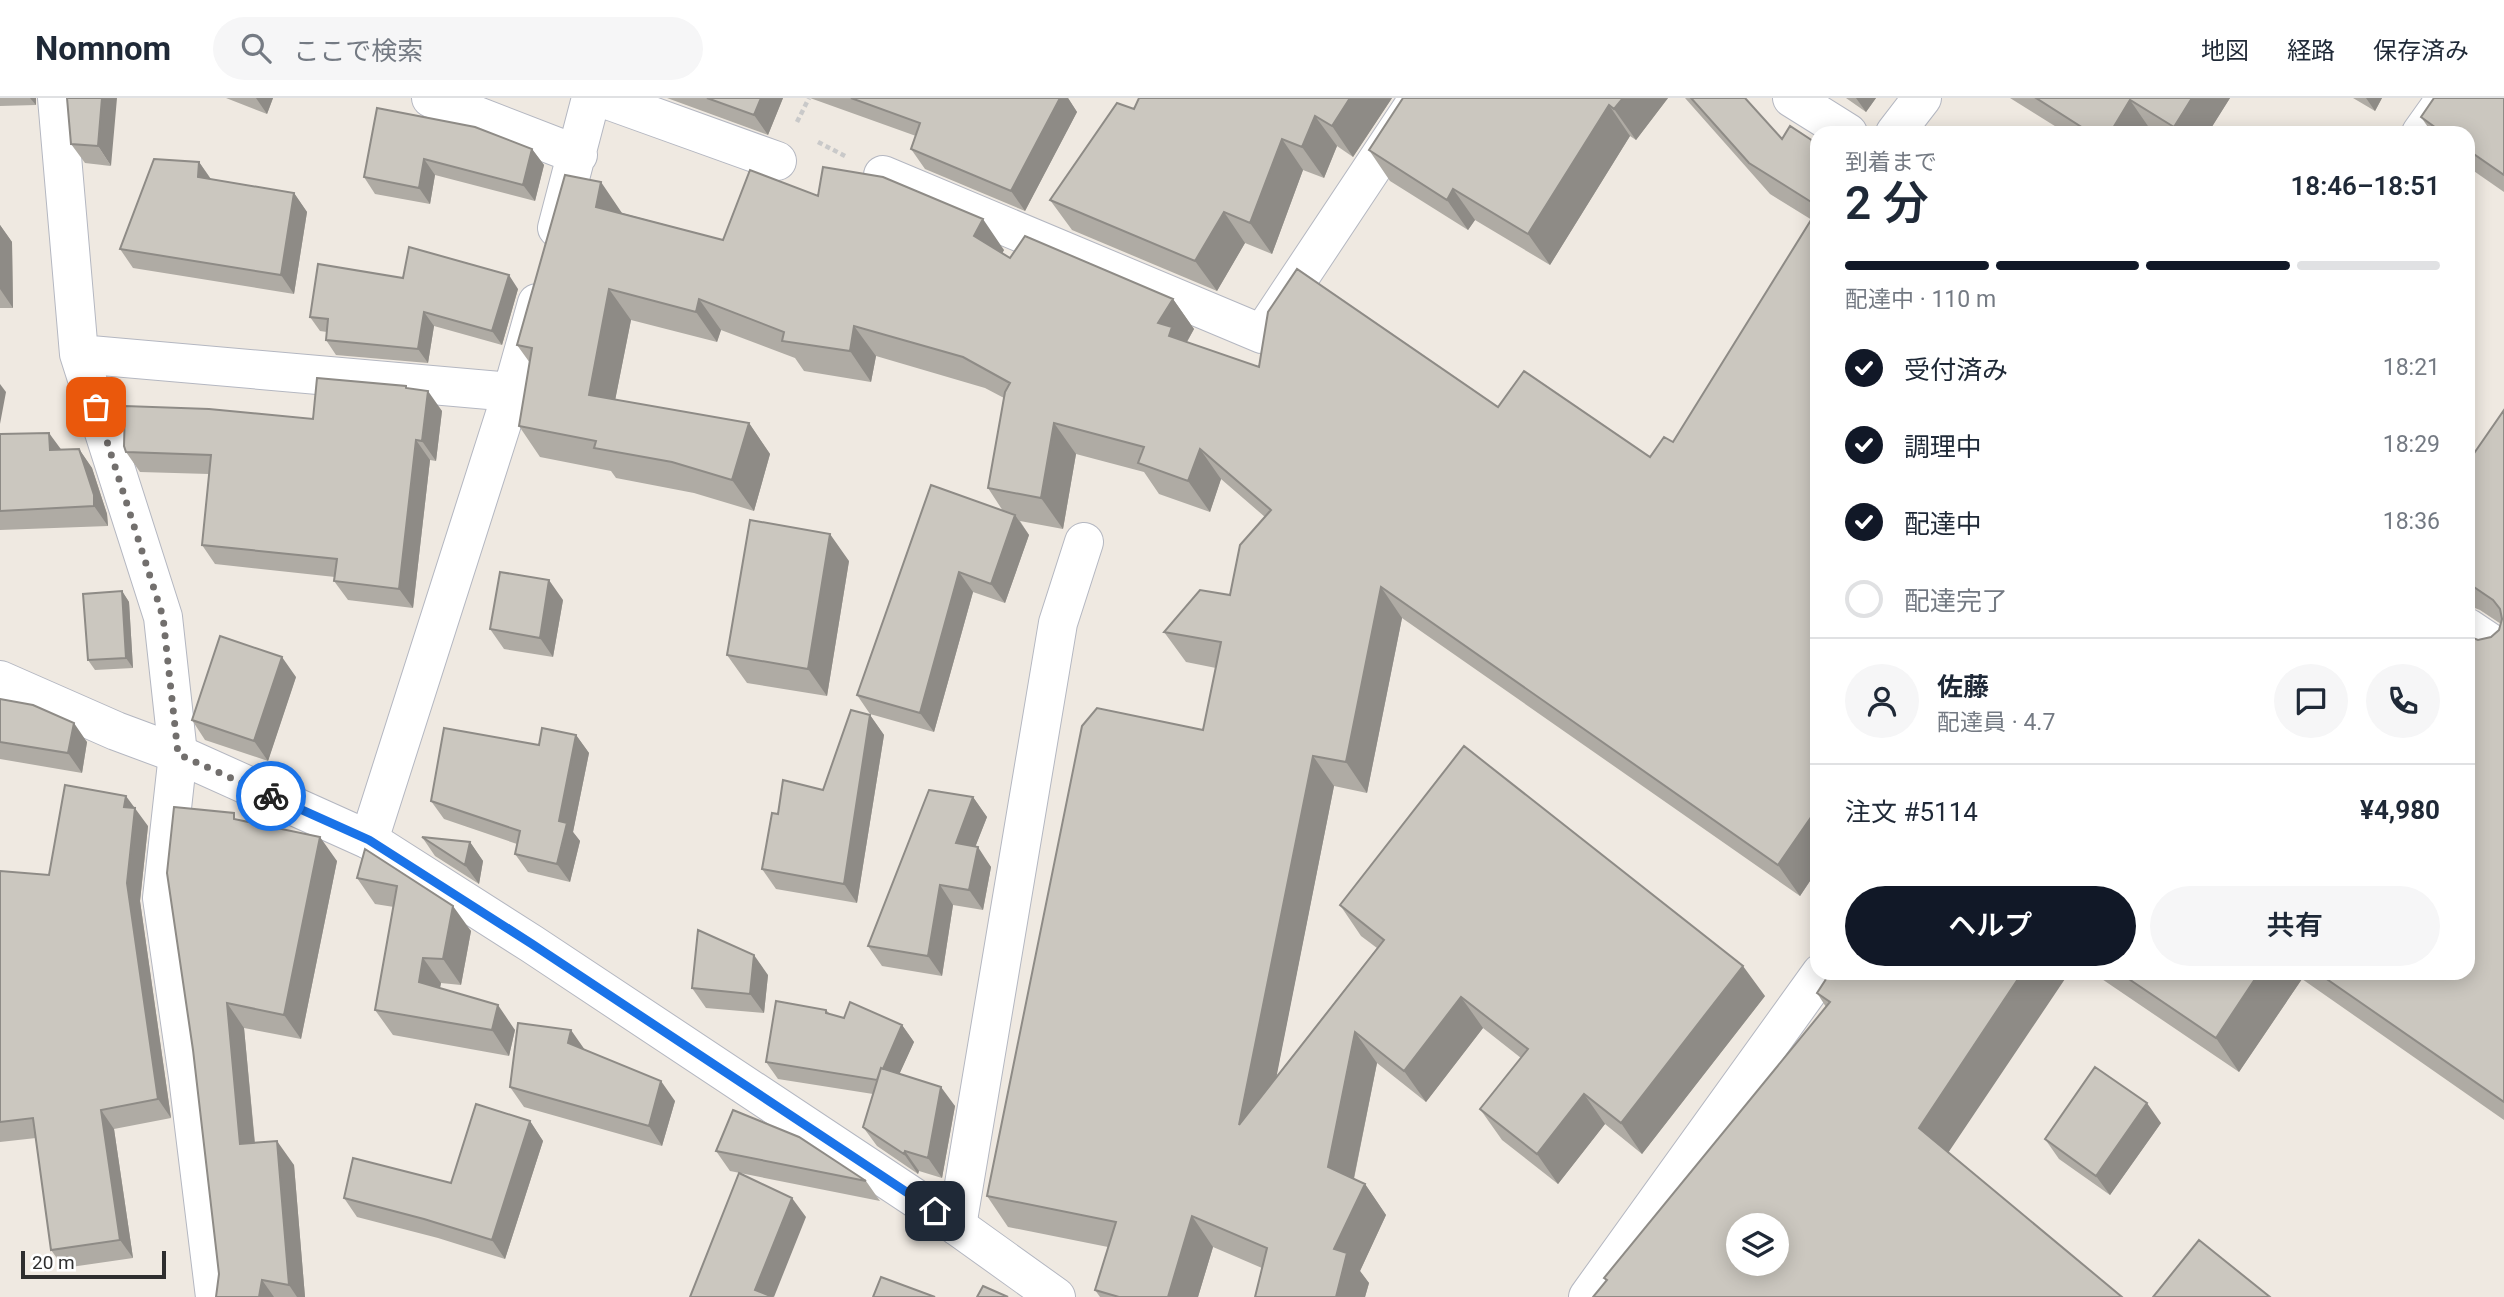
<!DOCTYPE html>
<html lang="ja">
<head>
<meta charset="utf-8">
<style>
	:root { --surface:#fff; --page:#f6f6f7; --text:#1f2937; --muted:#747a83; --line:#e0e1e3; --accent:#111827 }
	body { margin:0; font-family:Roboto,"Noto Sans JP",sans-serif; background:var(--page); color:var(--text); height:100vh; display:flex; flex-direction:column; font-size:26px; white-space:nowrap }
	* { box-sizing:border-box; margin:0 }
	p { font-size:23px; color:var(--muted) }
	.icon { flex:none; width:38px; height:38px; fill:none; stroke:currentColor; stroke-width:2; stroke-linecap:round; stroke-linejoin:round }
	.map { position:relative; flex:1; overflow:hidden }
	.drawer { position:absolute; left:1810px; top:28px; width:665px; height:854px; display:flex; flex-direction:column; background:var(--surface); border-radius:21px; box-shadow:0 4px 18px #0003 }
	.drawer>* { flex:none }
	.buttons { position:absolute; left:1726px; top:1115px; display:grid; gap:14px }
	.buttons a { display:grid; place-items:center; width:63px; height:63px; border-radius:50%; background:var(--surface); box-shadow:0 4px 18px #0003; font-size:35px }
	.scale { position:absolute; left:21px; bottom:18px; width:145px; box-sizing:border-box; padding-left:7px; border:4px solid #2e2e2e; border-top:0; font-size:19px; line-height:24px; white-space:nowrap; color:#2e2e2e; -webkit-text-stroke:5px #fff; paint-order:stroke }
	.pin { position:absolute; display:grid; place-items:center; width:60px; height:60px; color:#fff; margin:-30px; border-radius:14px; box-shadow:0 4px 10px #0006 }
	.courier { position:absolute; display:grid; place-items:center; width:70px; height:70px; margin:-35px; border:5px solid #1a73e8; border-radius:50%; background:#fff; color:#222; box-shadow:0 2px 9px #0007 }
	.summary em { font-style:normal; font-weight:600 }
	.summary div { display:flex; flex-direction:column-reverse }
	.summary { display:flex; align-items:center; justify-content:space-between; height:119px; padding:0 35px }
	h1 { font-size:46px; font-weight:600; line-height:52px }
	.bar { display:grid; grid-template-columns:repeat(4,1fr); gap:10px 7px; align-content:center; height:84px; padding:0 35px }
	.bar i { height:9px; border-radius:5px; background:var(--line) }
	.bar .selected { background:var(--accent) }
	.bar p { grid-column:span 4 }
	.line { display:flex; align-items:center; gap:18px; padding:0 35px; border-top:2px solid var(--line) }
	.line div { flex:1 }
	.round { display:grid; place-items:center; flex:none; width:74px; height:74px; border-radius:37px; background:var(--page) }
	ol { padding:0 35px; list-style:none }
	li { display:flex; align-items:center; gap:21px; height:77px }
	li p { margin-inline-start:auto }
	li .icon { padding:7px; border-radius:50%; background:var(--accent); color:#fff; stroke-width:4 }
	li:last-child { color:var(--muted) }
	li i { width:38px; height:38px; border:4px solid var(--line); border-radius:50% }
	.button { display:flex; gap:14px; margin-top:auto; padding:14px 35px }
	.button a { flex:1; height:80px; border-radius:42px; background:var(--accent); color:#fff; font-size:28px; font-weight:600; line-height:80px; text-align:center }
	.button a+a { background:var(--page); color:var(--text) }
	header { display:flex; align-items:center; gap:42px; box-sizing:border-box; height:98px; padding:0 35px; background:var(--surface); border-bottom:2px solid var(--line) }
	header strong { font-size:33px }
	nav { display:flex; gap:38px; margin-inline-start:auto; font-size:24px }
	.search { width:490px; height:63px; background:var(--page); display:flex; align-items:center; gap:18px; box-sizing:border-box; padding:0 24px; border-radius:38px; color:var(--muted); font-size:26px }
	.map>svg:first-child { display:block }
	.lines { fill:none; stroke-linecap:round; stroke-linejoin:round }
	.street-casing { stroke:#b4b7c1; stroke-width:40 }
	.secondary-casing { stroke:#b4b7c1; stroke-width:40 }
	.path { stroke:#c9c9c9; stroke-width:4.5; stroke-dasharray:5 3.5; stroke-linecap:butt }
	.street { stroke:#fff; stroke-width:38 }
	.secondary { stroke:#fff; stroke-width:38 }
	.wall { fill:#afaba4 }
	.shaded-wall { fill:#8e8b86 }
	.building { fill:#cbc7bf; stroke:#8e8b86; stroke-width:2; fill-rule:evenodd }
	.done { stroke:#726f6d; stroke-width:7; stroke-dasharray:0 12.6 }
	.route { stroke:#1a73e8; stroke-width:9 }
</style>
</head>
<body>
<header>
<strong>Nomnom</strong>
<div class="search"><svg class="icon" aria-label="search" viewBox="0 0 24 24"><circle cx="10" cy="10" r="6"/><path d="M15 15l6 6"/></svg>ここで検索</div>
<nav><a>地図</a><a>経路</a><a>保存済み</a></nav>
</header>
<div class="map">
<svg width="2504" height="1199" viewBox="0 0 2504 1199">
	<rect width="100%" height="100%" fill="#efe9e1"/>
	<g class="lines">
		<!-- street casing -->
		<g class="street-casing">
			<path id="street" d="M57,0l22,256 84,263 15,137 -16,144 26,179 27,220
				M431,0l147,57
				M602,0l175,63
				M1792,0l56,35
				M1895,35l27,-35
				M883,77l379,159 156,-235 -2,-1
				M557,130l34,-130
				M79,256l433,38
				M2468,530l36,24
				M369,742l143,-448 25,-89
				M957,1128l101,-603 26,-81"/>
		</g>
		<!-- secondary casing -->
		<g class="secondary-casing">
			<path id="secondary" d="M2421,35l25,-35
				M0,582l116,51 62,23 191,86 163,104 425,282 99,71
				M1588,1199l233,-324"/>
		</g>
		<!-- path -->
		<path class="path" d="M797,24l12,-24
			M818,44l27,14"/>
		<!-- street -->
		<use href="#street" class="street"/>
		<!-- secondary -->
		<use href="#secondary" class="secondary"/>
	</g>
	<!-- wall -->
	<path class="wall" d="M0,0h36v7l-36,1z
		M67,0l44,68 -26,-3 -14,-19z
		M226,0h47l-6,16z
		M667,0h116l-15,37z
		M810,0h258l9,14 -52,99 -100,-42 -14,-20 5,-13z
		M1392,0l-39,59 -16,-11 -13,32 -21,-8 -31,84 -27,-11 -28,48 -145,-61 -22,-30 84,-91z
		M1403,0h265l-32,42 -6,-4 -80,129 -75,-45 -7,10 -78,-49 -21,-31z
		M1685,0h60l37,41 34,4v729l-16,24 -398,-278 -35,175 -33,-7 -58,291 101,-129 -16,-12 -21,-31 425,91 -123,158 -37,-30 -47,60 -56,-44 -22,-31 41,-51 -38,-30 -57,74 -49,-39 -23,116 11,5 21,31 -26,56 9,12 -4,14h-110l7,-29 -49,-21 -15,50h-98l-5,-7 13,-43 -100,-20 -21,-31 216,-466 13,-62 -30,-6 -22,-30 66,-37 35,-78 -44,-38 -11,33 -51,-18 -15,-22 -68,-18 -13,75 -43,-8 9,14 -24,68 -32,-11 -39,140 -64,-18 -13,-19 146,-184 -15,-23 16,-90 -19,-10 -109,-32 -5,26 -67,-11 -9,-13 -74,-28 -4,12 -86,-22 -16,80 134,23 21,31 -16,57 -60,-18 -78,-15 -5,-7 -71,-14 -21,-31 11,-63 -13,-18 105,-132 101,27 95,-44 186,54 -2,3 8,5 163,41 21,30 -7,13 72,25 239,40 152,50 23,-15 139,-222 -42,-26z
		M1846,0h30l-10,14z
		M2010,0h220l-22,35h-52l-6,-4 -2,4h-82z
		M2353,0h29l-7,13z
		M2504,0v94l-36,-25v-34h-36l-11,-16z
		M377,10l155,41 12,16 -9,36 -100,-26 -5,29 -55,-10 -11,-17z
		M199,64l12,17 83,14 13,19 -13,82 -161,-26 -13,-19z
		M0,127l12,17 1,66h-13z
		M403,180l115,11 -16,56 -68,-19 -6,37 -92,-8 -10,-15 1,-8 -7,-1 -10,-14z
		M408,291l34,22 -6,50 -6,-1 -17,148 -65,-8 -14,-19 1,-4 -120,-13 -13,-19 7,-71 -69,-2 -14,-20 187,-33z
		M2504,312v710l-202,-141 -63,93 -146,-99h375l10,-333 13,-3 8,-7 2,-6 -21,-14 -10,-4 -2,1v-145z
		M0,336l61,15h18l13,19 15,46 1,12 -108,4z
		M849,463l-22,135 -80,-13 -20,-28z
		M122,493l7,11 4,66 -38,2 -7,-10z
		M563,502l-10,57 -49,-8 -14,-20z
		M296,579l-28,84 -63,-21 -13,-20z
		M0,601l87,43 -5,31 -82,-14z
		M870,617l14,20 -27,168 -81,-14 -14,-20 16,-55 45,-24z
		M576,637l13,18 -16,79 7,9 -10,41 -42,-10 -13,-18 2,-10 -73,-25 -13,-18 108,-56z
		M973,699l14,20 -12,30 16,20 -8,43 -30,-5 -11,71 -60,-10 -14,-20z
		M240,723l97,40 -36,178 -57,-11 11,115 39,22 11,132h-89l3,-23 -26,-224z
		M148,728l-8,75 31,217 -57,11 19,129 -69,10 -13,-18 -15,-112 -36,4v-271l49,4z
		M422,739l48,5 13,19 -4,23 -44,-28z
		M365,751l106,82 -10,54 -20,-2 -1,5 75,42 -6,26 -116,-21 -18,-25 19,-103 -19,-3 -18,-26z
		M1830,875l118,180 -342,128 -2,-3 222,-271 -9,-14z
		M768,877l-4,38 -58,-5 -14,-20z
		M826,912l4,4 14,4 58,7 12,17 -15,32 56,32 -13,72 -23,-7 -1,3 -41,-28 -14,-19 10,-33 -95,-15 -12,-17z
		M585,952l90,51 -13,45 -138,-39 -14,-20z
		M530,1023l13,20 -38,118 -67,-21 -81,-21 -13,-19 107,-15z
		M2161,1025l-51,72 -51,-36 -14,-20z
		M716,1053l150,30 14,20 -150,-30z"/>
	<!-- shaded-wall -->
	<path class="shaded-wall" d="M30,0h6v7z
		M102,0h15l-6,68 -13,-20z
		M256,0h17l-6,16z
		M761,0h22l-15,37 -14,-20z
		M1060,0h8l9,14 -52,99 -14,-20z
		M1350,0h42l-39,59 -21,-31z
		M1623,0h45l-32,42 -22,-31z
		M1856,0h20l-10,14z
		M2192,0h38l-22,35h-30l-4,-6z
		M2366,0h16l-7,13z
		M2130,2l20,29 -2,4h-38z
		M1609,7l21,31 -80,129 -22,-31z
		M1315,18l22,30 -13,32 -22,-31z
		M1282,41l21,31 -31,84 -22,-31z
		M532,51l12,16 -9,36 -12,-16z
		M424,61l11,16 -5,29 -11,-16z
		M199,64l13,19 -14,-4z
		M601,84l21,31 -4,25 -22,-31z
		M1453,91l22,31 -7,10 -21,-30z
		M294,95l13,19 -13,82 -13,-19z
		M1224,114l21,31 -28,48 -22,-30z
		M983,121l21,31 -9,17 -21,-31z
		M0,127l12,17 1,66 -13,-19z
		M509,177l9,14 -16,56 -10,-14z
		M609,191l22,31 -21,106 -21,-31z
		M699,201l22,31 -4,12 -21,-30z
		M1173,201l21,30 -9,16 6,22 -33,-44z
		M424,214l10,14 -6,37 -10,-14z
		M854,228l22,30 -5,26 -21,-31z
		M0,286l6,8 -6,32z
		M428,293l14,20 -6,50 -14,-20z
		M749,325l21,31 -16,57 -22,-31z
		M1054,325l22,31 -13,75 -22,-31z
		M49,335l14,19 -13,-2z
		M416,342l14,20 -17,148 -14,-19z
		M79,351l13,19 15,46 1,12 -14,-20z
		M1200,351l21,30 -11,33 -22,-31z
		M1015,417l14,20 -24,68 -14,-19z
		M830,436l19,27 -22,135 -19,-27z
		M959,474l14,20 -39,140 -14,-19z
		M549,482l14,20 -10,57 -13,-19z
		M1381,489l21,31 -35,175 -21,-31z
		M122,493l7,11 4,66 -7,-10z
		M282,559l14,20 -28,84 -14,-20z
		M870,617l14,20 -27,168 -13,-19z
		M74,625l13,19 -5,31 -14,-20z
		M576,637l13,18 -16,79 7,9 -10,41 -13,-18 2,-43z
		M1313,658l21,30 -73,369 -22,-30z
		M126,698l22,30 -8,75 31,217 -13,-19 -31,-216 -3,-76z
		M973,699l14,20 -18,46 -13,-20z
		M1816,712v62l-16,24 -22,-31z
		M320,739l17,24 -36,178 -17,-24z
		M470,744l13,19 -4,23 -14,-19z
		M978,749l13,20 -8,43 -14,-20z
		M940,787l13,20 -11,71 -14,-20z
		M453,808l18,25 -10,54 -18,-26z
		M754,857l14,20 -4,38 -14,-19z
		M423,860l18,25 -5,24 -17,-25z
		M1743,868l22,30 -123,158 -21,-31z
		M2022,875h47l-127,189 -23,-34z
		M2259,875h39l4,6 -63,93 -23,-34z
		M1461,899l22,31 -57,74 -22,-31z
		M227,905l17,25 13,140 -17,-24z
		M498,907l17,25 -6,26 -17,-26z
		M902,927l12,17 -25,55 -12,-17z
		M571,932l14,20 -17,-7z
		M1355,934l22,31 -27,134 -22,-30z
		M661,983l14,20 -13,45 -13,-20z
		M941,989l14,19 -13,72 -14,-20z
		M1584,996l21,30 -47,60 -21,-30z
		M2147,1005l14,20 -51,72 -14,-19z
		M101,1012l13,19 19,129 -13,-18z
		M530,1023l13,20 -38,118 -13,-19z
		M277,1043l17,24 11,132h-8l-8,-12z
		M905,1053l14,20 -1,3 -14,-20z
		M1365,1086l21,31 -26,56 9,12 -4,14h-29l-2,-48z
		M792,1100l14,19 -32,80 -19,-7z
		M1192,1118l21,31 -15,50h-30z
		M262,1182l12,17h-15z"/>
	<!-- building -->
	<path class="building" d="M67,0h35l-4,48 -27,-2z
		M707,0h54l-7,17z
		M851,0h209l-49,93 -100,-42 9,-26z
		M1139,0h211l-18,28 -17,-10 -13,31 -20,-8 -32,84 -26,-11 -29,49 -145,-61 67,-97 17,6z
		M1403,0h220l-9,11 -5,-4 -81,129 -75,-45 -6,11 -78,-50z
		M1691,0h54l37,41 8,-13 26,17v62l-67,-42z
		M2036,0h156l-18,29 -44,-27 -20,33h-19z
		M2434,0h70v77l-36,-25v-17h-25l-22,-16z
		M377,10l98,19 57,22 -9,36 -99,-26 -5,29 -55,-11z
		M154,61l45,3 -1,15 96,16 -13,82 -161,-26z
		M823,69l60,10 100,42 -9,17 36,22 15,-22 148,63 -15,24 14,4 -3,9 90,31 9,-55 29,-43 201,138 26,-36 126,86 14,-20 9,5 143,-230v598l-38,55 -397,-278 -35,175 -33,-6 -74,369 145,-185 -44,-35 124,-159 279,220 -122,157 -37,-29 -47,60 -57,-45 48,-60 -67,-52 -57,74 -49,-39 -27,135 37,17 -31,65 13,4 -11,44h-81l12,-49 -75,-32 -24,81h-49l-24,-7 21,-68 -129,-26 95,-470 15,-18 106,22 18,-88 -57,-10 36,-42 30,5 10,-50 31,-35 -71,-61 -12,32 -50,-18 6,-16 -90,-24 -13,75 -53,-10 17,-96 5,-9 -47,-26 -109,-31 -4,25 -68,-10 2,-9 -85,-33 -3,13 -87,-23 -20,106 160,28 -17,57 -60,-18 -78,-14 2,-7 -77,-15 13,-78 -15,-3 48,-170 36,7 -5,25 127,33 27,-70 68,26z
		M409,149l100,28 -17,56 -68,-19 -6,37 -92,-9 2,-21 -18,-2 8,-53 85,14z
		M317,280l89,8v2l22,3 -6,50 -6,-1 -17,149 -65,-8 3,-22 -135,-14 9,-90 -85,-3 -2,-6 1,-40 84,3 104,10z
		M2504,312v692l-186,-129h150v-337l10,4 13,-3 8,-7 3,-11 -2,-10 -7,-9 -25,-17v-121z
		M49,335l1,17 29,-1 15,46v11l-94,5v-77z
		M931,387l84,30 -24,69 -32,-12 -39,141 -63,-18z
		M750,422l80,14 -22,135 -81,-14z
		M500,474l49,8 -9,58 -50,-9z
		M122,493l4,67 -38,2 -5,-66z
		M220,538l62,21 -28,84 -62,-21z
		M0,601l33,6 41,18 -6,30 -68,-11z
		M851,612l19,5 -26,169 -82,-15 10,-56 6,1 5,-34 40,10z
		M444,630l95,17 3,-17 34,7 -17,86 8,2 -10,41 -42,-10 5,-23 -89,-30z
		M65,687l61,11 -2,11 11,1 -8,75 31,216 -57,11 19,130 -69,10 -18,-132 -33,4v-251l49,4z
		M929,692l44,7 -17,46 22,4 -9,43 -29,-5 -12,71 -60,-10z
		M174,709l60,6v6l86,18 -36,178 -57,-12 13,141 37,-3 12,144 -27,-5 -3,17h-43l3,-23 -26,-224 -26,-177z
		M422,739l48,5 -5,23z
		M365,751l88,57 -10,53 -20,-1 -4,24 79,23 -6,25 -117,-20 22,-124 -40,-8z
		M698,832l56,25 -4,39 -58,-6z
		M1830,875h192l-103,155 203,169h-529l14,-17 -3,-2 226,-276 -13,-9zM1738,1127h38v39h-38z
		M2120,875h139l-43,65z
		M776,903l50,9v3l18,5 6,-16 52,23 -19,44 -2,-1 -4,12 -111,-18z
		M518,925l53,7 -3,13 93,38 -12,45 -139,-39z
		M2095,969l52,36 -51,73 -51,-37z
		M881,970l60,19 -13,71 -23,-7 -1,3 -41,-27z
		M476,1006l54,17 -38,119 -68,-21 -80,-21 9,-40 98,25z
		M733,1012l66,27 67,44 -150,-30z
		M739,1075l53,25 -37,92 18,7h-83z
		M2199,1142l71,57h-117z
		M881,1179l54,20h-62z
		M983,1188l25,11h-31z"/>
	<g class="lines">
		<!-- done -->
		<path class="done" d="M96,309l67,210 15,137 93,42"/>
		<!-- route -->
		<path class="route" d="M271,698l98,44 163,104 403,267"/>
	</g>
</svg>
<div class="buttons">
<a><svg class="icon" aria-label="layers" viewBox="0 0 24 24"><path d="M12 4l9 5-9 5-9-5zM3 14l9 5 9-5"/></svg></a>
</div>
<div class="scale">20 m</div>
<div class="pin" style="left:96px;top:309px;background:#ea580c"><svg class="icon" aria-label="bag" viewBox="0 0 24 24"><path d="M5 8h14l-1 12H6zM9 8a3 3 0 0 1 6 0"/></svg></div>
<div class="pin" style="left:935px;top:1113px;background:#1f2937"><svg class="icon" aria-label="home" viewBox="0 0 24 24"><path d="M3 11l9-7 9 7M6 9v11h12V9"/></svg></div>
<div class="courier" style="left:271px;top:698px"><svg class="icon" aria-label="bike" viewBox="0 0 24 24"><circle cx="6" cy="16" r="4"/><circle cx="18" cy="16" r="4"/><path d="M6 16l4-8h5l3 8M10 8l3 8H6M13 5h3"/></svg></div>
<section class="drawer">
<div class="summary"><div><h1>2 分</h1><p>到着まで</p></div><em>18:46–18:51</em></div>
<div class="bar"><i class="selected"></i><i class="selected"></i><i class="selected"></i><i></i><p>配達中 · 110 m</p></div>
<ol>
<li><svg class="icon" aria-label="check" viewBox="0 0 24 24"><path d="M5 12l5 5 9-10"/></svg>受付済み<p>18:21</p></li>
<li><svg class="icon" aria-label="check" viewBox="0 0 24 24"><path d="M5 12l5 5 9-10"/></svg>調理中<p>18:29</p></li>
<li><svg class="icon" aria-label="check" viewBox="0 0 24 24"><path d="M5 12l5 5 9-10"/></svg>配達中<p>18:36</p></li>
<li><i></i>配達完了</li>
</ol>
<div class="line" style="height:126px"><a class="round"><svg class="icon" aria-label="person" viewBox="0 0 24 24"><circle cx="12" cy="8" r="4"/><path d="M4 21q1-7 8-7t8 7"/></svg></a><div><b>佐藤</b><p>配達員 · 4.7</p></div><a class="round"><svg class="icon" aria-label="chat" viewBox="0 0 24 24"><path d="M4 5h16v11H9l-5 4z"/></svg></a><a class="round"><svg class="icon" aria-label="phone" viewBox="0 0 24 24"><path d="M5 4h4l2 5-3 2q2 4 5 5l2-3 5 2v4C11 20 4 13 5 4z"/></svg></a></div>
<div class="line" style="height:91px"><div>注文 #5114</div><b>¥4,980</b></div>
<div class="button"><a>ヘルプ</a><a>共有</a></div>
</section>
</div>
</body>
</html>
